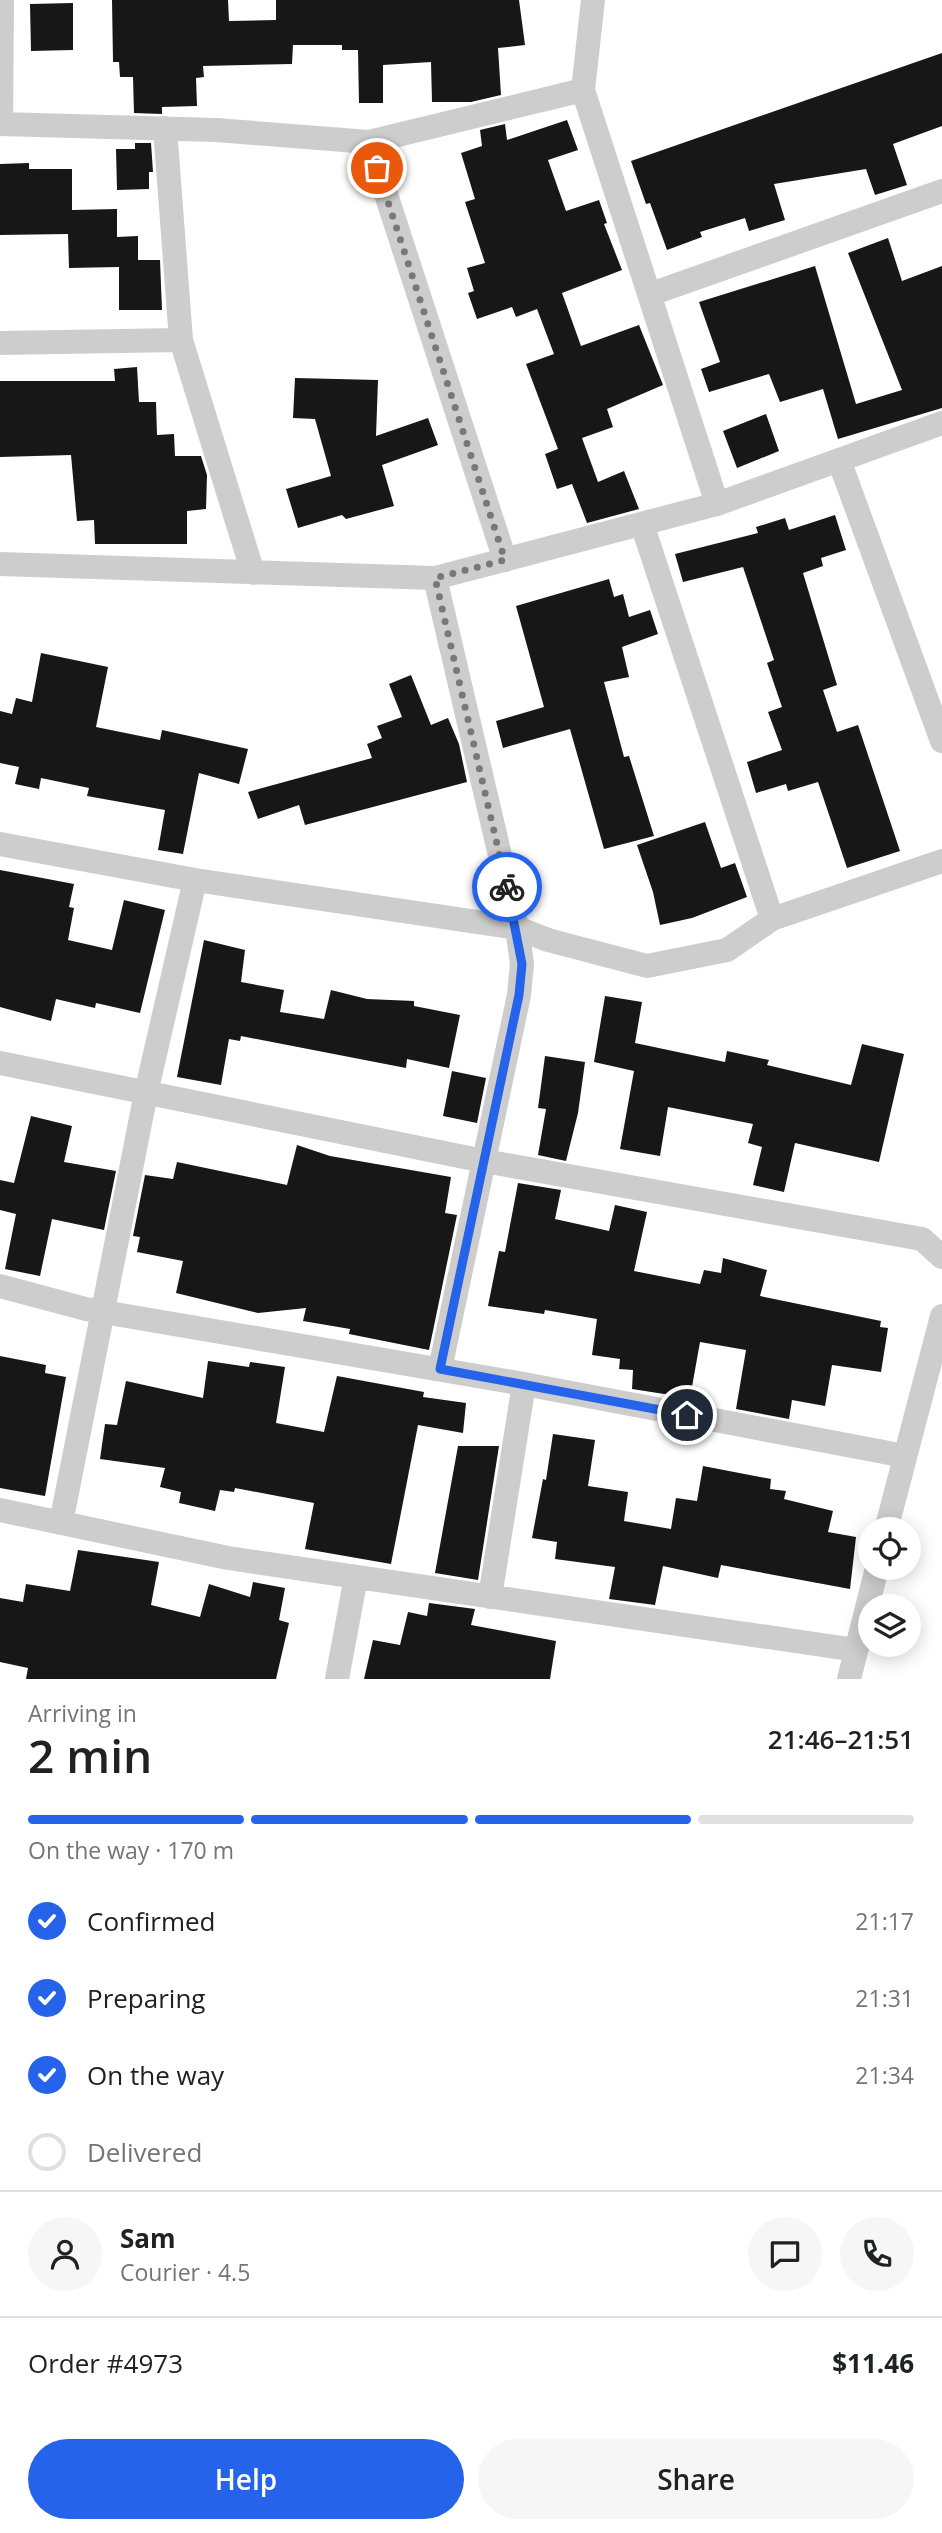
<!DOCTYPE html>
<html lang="en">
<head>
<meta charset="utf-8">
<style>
	:root { --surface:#fff; --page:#f6f6f6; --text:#202124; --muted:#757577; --line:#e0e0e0; --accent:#2563eb }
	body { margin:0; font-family:"Open Sans",sans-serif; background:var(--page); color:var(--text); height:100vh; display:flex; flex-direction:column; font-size:26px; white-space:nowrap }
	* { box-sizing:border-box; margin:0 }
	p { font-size:23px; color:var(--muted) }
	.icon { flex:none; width:38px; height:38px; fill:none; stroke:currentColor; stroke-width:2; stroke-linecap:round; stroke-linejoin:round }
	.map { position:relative; height:1679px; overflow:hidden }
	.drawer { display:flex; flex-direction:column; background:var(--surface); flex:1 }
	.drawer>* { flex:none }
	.buttons { position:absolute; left:858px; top:1517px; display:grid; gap:14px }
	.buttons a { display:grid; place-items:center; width:63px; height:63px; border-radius:50%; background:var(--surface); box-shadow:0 4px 18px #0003; font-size:35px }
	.pin { position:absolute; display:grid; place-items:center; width:60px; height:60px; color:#fff; margin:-30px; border:4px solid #fff; border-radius:50%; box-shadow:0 2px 7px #0007 }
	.courier { position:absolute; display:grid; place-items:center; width:70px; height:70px; margin:-35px; border:5px solid #2563eb; border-radius:50%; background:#fff; color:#222; box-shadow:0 2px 9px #0007 }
	.summary em { font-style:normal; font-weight:600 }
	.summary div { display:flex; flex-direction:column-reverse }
	.summary { display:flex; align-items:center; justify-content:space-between; height:119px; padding:0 28px }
	h1 { font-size:46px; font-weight:600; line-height:52px }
	.bar { display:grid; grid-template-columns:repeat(4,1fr); gap:10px 7px; align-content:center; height:84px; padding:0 28px }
	.bar i { height:9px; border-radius:5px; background:var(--line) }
	.bar .active { background:var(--accent) }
	.bar p { grid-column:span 4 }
	.line { display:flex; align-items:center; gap:18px; padding:0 28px; border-top:2px solid var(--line) }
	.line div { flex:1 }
	.round { display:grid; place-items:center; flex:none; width:74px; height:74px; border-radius:37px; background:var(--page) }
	ol { padding:0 28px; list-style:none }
	li { display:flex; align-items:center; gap:21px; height:77px }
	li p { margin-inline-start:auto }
	li .icon { padding:7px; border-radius:50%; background:var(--accent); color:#fff; stroke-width:4 }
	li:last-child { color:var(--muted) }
	li i { width:38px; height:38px; border:4px solid var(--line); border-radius:50% }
	.cta { display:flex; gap:14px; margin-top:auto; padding:14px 28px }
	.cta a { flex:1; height:80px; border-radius:42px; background:var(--accent); color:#fff; font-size:28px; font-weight:600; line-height:80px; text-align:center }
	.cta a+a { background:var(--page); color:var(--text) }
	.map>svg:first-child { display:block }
	.building { fill:#171717 }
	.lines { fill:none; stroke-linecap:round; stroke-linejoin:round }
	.street { stroke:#cdcdcd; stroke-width:24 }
	.done { stroke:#787878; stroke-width:7; stroke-dasharray:0 12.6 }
	.route { stroke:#2563eb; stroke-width:9 }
</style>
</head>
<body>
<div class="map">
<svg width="942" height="1679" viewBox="0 0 942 1679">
	<rect width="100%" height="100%" fill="#fff"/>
	<!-- building -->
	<path class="building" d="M112,0h116l1,21 47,-1v-20h243l6,45 -27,3 3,47 -30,7h-39l-1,-40 -48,3v38h-24l-1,-53h-16v-5h-49l-1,19 -89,2 1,11 -8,1 1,28 -35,1v7l-28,-1 -1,-36h-13l-1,-15h-6z
		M73,3v47l-42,1 -1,-47z
		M942,53v73l-49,18 14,41 -32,10 -9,-26 -92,15 11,36 -36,11 -4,-13 -45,14 2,5 -35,13 -17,-47 -4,1 -15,-43z
		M567,120l11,30 -30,10 18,51 33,-11 8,23 -3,1 18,46 -60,23 19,53 58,-21 24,60 -56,24 6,18 -31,11 16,44 26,-11 15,38 -52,14 -15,-39 -15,5 -12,-35 13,-5 -32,-85 28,-10 -17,-45 -21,8 -4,-10 -35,12 -9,-26 6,-2 -7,-23 18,-5 -20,-61 10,-3 -14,-46 21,-7 -2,-16 25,-6 2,16z
		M135,143h16l2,29h-4v17l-32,1 -1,-41h19z
		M29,163v6h43v41l45,-1v28l21,-1v24h22l2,50h-43v-43l-50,1 -1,-34 -68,1v-71z
		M888,238l14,43 40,-15v142l-104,31 -15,-50 -43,13 -11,-28 -60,18 -8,-23 19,-7 -21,-60 116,-36 41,138 46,-14 -54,-137z
		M137,367l2,35h17l1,33 17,-1 1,22h26l6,19 -1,34 -19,2v33h-92l-1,-24 -17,1 -6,-66 -71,2v-76h115l-1,-12z
		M295,378l83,2 -2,56 52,-18 10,27 -56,20 12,41 -48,13 -4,-4 -44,13 -12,-39 45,-13 -16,-57 -22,-1z
		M766,414l13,37 -42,17 -14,-37z
		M835,515l11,35 -25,8 2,8 -20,7 34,112 -14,5 14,42 21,-7 42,126 -53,17 -29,-86 -30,9 -2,-7 -30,9 -9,-31 35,-12 -14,-38 14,-5 -15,-44 7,-3 -31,-93 -60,15 -8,-28 83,-21 -2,-6 29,-9 4,12z
		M609,579l5,18 9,-3 6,23 21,-7 8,24 -36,13 7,30 -25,5 20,75 5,-1 25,80 -50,13 -34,-120 -67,19 -7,-27 48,-14 -28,-101z
		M41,653l67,14 -12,60 64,13 2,-10 86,19 -9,35 -40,-11 -16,81 -25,-4 7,-40 -78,-14 2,-8 -48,-10 -2,11 -24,-5 4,-17 -19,-4v-52l12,3 4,-16 16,4z
		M411,675l20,50 17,-7 11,26 8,38 -162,43 -6,-20 -41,14 -10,-27 124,-34 -5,-14 15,-6 -5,-12 25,-9 -13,-33z
		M705,822l16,46 14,-5 12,34 -55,21 -32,7 -7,-33 -16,-47z
		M0,870l74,14 -5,23 5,1 -6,32 44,10 12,-50 41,10 -25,103 -44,-10 -1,5 -39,-9 -5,22 -51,-14z
		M204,940l41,10 -4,32 43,8 -4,22 44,7 7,-29 36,9 47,2v5l46,9 -11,53 -42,-9 -1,9 -165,-32 -1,5 -11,-2 -8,46 -44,-8z
		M605,996l37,6 -7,41 90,19 2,-11 42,9 -2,5 84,20 11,-41 42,10 -25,108 -84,-19 -11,49 -31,-7 9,-38 -14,-4 5,-19 -85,-17 -8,49 -40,-7 14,-78 -40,-9z
		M545,1056l40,6 -7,51 -12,48 -28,-6 8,-46 -8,-1z
		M452,1071l34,7 -9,45 -34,-7z
		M31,1116l41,10 -8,36 52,9 -12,59 -52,-11 -12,57 -35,-7 11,-55 -16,-4v-30l14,3z
		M297,1145l33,11 121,21 -6,36 12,2 -28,135 -80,-16 1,-5 -47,-8 3,-13 -48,5 -82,-20 7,-32 -46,-9 3,-15 -7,-1 12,-61 28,4 4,-17 110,23z
		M518,1183l43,7 -6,29 54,12 6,-26 32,7 -13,59 66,13 4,-14 17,3 2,-15 44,12 -7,26 121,25 -1,6 8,1 -7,44 -49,-7 -7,41 -33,-6 -3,19 -53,-10 10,-59 -46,-8 -10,56 -58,-9 1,-19 -14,-1 1,-10 -28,-4 5,-36 -52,-9 -1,4 -56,-8 11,-55 6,1z
		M0,1356l46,9 -1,8 21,4 -21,119 -45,-8z
		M208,1361l41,6 1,-5 35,5 -9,56 48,9 13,-56 87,16 -1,5 43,6 -3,30 -45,-8 -27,139 -86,-15 9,-46 -79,-15 -1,4 -14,-2 -5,21 -36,-8 2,-11 -21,-5 5,-19 -65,-9 5,-35 12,1 9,-44 77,17z
		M553,1434l42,6 -7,46 40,6 -4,29 47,8 5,-31 21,3 6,-35 68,13 -1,10 16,2 -2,8 49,12 -5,21 28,5 -6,52 -129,-24 -3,13 -55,-12 -8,39 -46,-6 6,-32 -60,-8 2,-17 -25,-4 11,-59 3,1z
		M458,1446h41l-21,134 -43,-7z
		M78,1550l81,12 -8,43 49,12 9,-33 41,13 3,-15 32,6 -6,32 10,3 -13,56h-250l2,-11 -28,-6v-64l23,4 3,-18 44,7z
		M429,1603l46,6 -4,16 85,16 -6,38h-186l9,-39 27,5 8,-33 19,4z"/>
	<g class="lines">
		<!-- street -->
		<path class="street" d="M593,0l-10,90 134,414
			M0,124l216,6 153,12 214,-52
			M1,124l1,-124
			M165,128l16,212 72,233
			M369,142l136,418
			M651,294l291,-103
			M0,343l181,-3
			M839,460l103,281
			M0,564l435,14 282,-74 225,-81
			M435,578l82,350 5,36 -3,31 -79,374
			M0,844l195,36 -49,213 -85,430
			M195,880l322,48 31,12 99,26 80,-16 45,-31 -130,-395
			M772,919l170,-58
			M0,1063l484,98 438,78 20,18
			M0,1286l86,23 438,75 381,72
			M0,1510l228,48 628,92
			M886,1530l56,-214
			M490,1597l34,-213
			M337,1679l19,-102
			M849,1679l28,-111"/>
	</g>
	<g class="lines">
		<!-- done -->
		<path class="done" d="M377,168l128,392 -70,18 72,309"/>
		<!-- route -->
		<path class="route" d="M507,887l15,77 -3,31 -79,374 247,46"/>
	</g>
</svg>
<div class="buttons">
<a><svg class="icon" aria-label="locate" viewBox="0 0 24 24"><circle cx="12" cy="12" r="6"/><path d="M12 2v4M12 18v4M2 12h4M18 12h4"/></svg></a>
<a><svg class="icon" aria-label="layers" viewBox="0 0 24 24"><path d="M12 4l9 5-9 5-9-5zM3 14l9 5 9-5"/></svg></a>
</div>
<div class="pin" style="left:377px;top:168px;background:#ea580c"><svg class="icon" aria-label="bag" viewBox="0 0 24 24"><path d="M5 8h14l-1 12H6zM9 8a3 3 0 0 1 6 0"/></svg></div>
<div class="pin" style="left:687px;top:1415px;background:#1f2937"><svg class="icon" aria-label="home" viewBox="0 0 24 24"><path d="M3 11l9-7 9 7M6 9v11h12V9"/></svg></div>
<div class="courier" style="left:507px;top:887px"><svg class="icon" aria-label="bike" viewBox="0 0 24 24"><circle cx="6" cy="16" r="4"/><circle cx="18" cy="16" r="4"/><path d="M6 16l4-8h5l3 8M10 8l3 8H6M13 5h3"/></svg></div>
</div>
<section class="drawer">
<div class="summary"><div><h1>2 min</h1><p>Arriving in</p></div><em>21:46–21:51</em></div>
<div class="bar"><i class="active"></i><i class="active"></i><i class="active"></i><i></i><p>On the way · 170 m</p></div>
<ol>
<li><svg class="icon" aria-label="check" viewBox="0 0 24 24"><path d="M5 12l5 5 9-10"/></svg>Confirmed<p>21:17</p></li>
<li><svg class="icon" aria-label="check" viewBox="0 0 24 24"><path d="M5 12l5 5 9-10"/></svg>Preparing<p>21:31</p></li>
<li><svg class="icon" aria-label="check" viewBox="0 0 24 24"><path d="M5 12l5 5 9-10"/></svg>On the way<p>21:34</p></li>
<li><i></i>Delivered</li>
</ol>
<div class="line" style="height:126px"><a class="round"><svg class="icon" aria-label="person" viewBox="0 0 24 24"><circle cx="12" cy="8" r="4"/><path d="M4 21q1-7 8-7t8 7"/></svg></a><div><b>Sam</b><p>Courier · 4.5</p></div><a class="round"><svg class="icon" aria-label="chat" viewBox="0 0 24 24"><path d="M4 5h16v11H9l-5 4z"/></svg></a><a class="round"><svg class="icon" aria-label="phone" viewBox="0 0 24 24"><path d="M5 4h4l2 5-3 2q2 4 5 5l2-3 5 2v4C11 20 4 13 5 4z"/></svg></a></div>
<div class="line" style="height:91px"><div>Order #4973</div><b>$11.46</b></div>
<div class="cta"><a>Help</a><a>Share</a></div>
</section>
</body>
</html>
